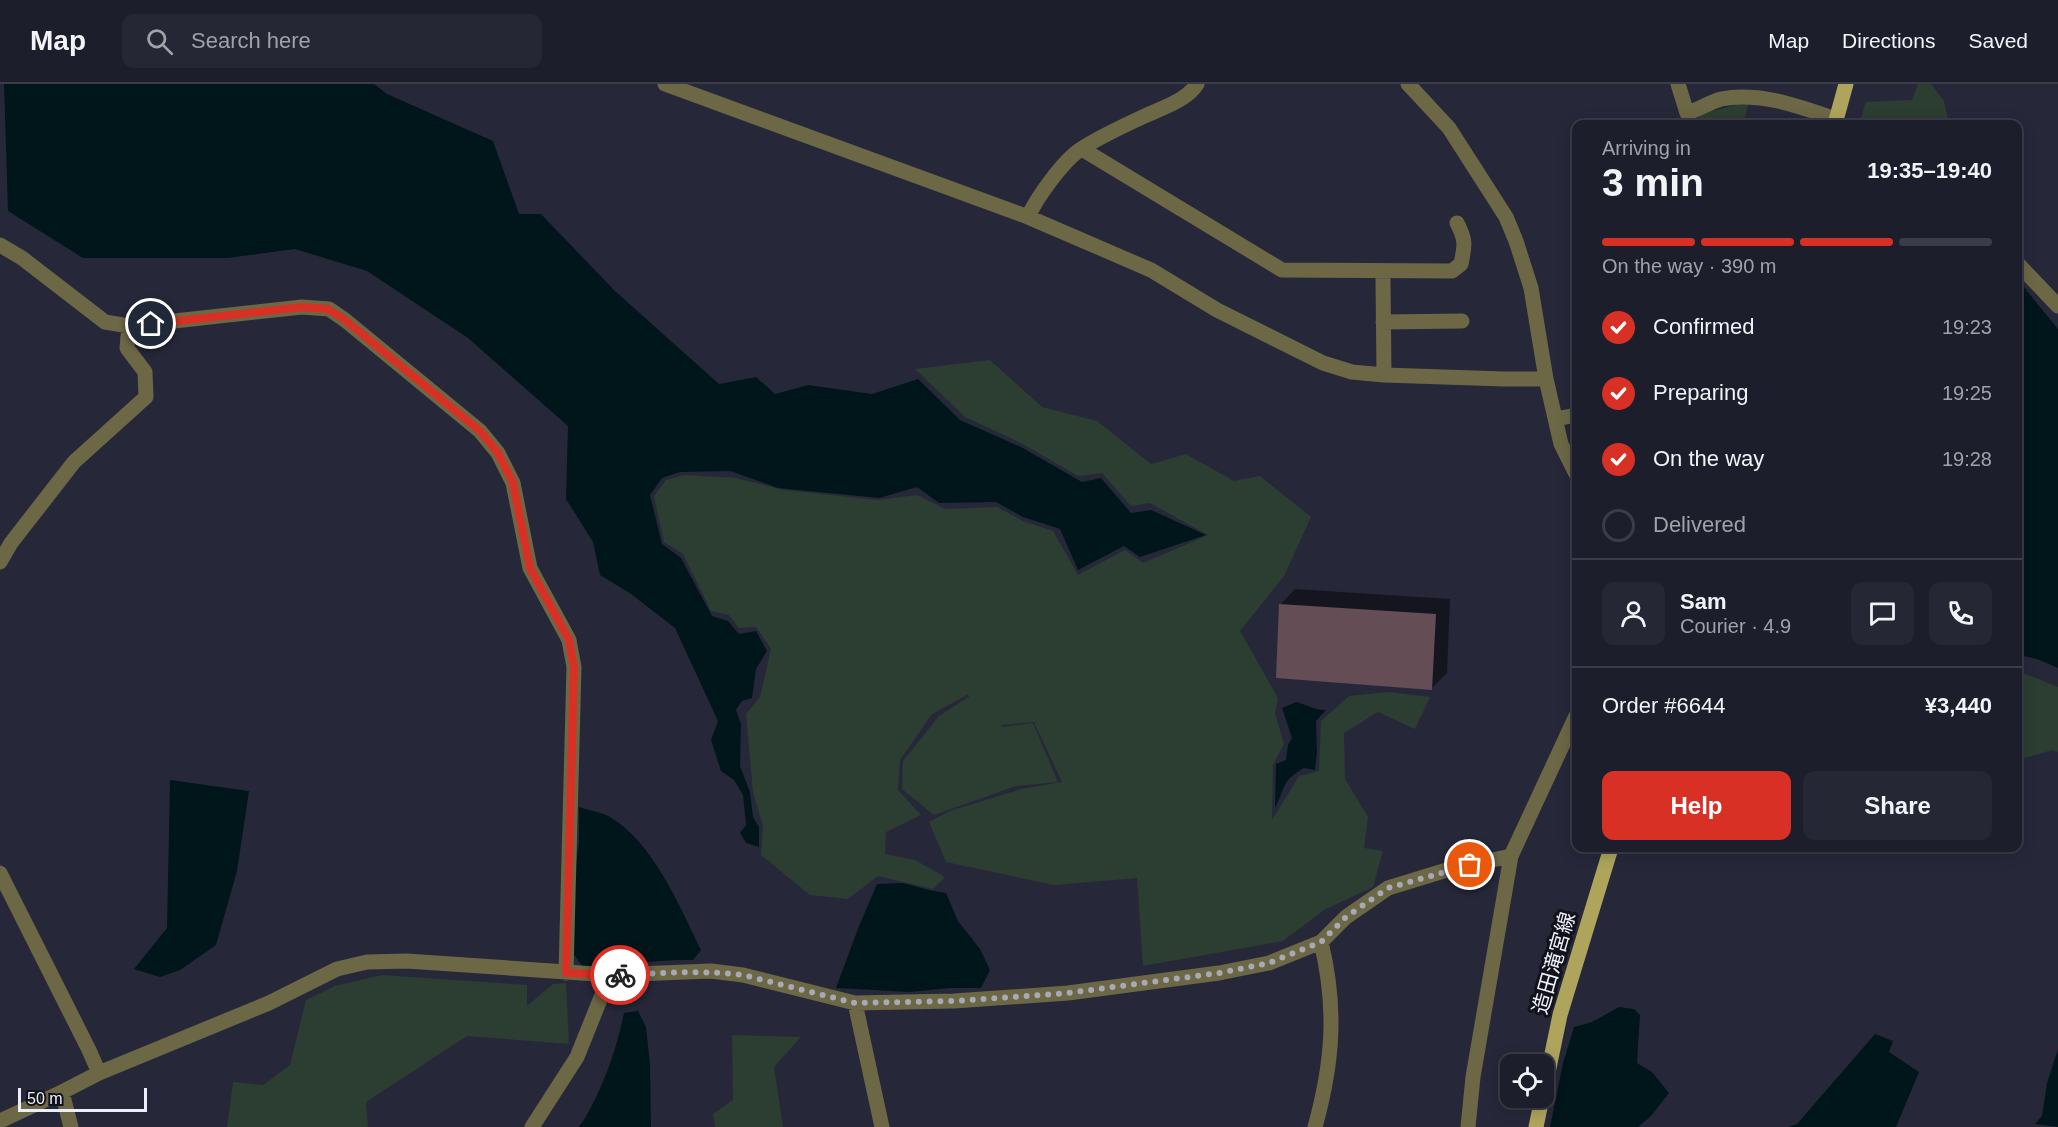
<!DOCTYPE html>
<html lang="en">
<head>
<meta charset="utf-8">
<style>
	:root { --surface:#1c1e2c; --page:#252734; --text:#f1f3f6; --muted:#a0a2a9; --line:#3a3c48; --accent:#d93025 }
	body { margin:0; font-family:Arial,"Noto Sans JP",sans-serif; background:var(--page); color:var(--text); height:100vh; display:flex; flex-direction:column; font-size:22px; white-space:nowrap }
	* { box-sizing:border-box; margin:0 }
	p { font-size:20px; color:var(--muted) }
	.icon { flex:none; width:33px; height:33px; fill:none; stroke:currentColor; stroke-width:2; stroke-linecap:round; stroke-linejoin:round }
	.map { position:relative; flex:1; overflow:hidden }
	.drawer { position:absolute; left:1572px; top:36px; width:450px; height:732px; display:flex; flex-direction:column; background:var(--surface); border-radius:12px; box-shadow:0 3px 15px #0003,0 0 0 2px var(--line) }
	.drawer>* { flex:none }
	.buttons { position:absolute; left:1500px; top:970px; display:grid; gap:12px }
	.buttons a { display:grid; place-items:center; width:54px; height:54px; border-radius:12px; background:var(--surface); box-shadow:0 3px 15px #0003,0 0 0 2px var(--line); font-size:30px }
	.scale { position:absolute; left:18px; bottom:15px; width:129px; box-sizing:border-box; padding-left:6px; border:3px solid #eceefa; border-top:0; font-size:16px; line-height:21px; white-space:nowrap; color:#eceefa; -webkit-text-stroke:4px #11121a; paint-order:stroke }
	.pin { position:absolute; display:grid; place-items:center; width:51px; height:51px; color:#fff; margin:-26px; border:3px solid #fff; border-radius:50%; box-shadow:0 2px 6px #0007 }
	.courier { position:absolute; display:grid; place-items:center; width:60px; height:60px; margin:-30px; border:4px solid #d93025; border-radius:50%; background:#fff; color:#222; box-shadow:0 2px 8px #0007 }
	.headline em { font-style:normal; font-weight:700 }
	.headline div { display:flex; flex-direction:column-reverse }
	.headline { display:flex; align-items:center; justify-content:space-between; height:102px; padding:0 30px }
	h1 { font-size:39px; font-weight:700; line-height:45px }
	.bar { display:grid; grid-template-columns:repeat(4,1fr); gap:9px 6px; align-content:center; height:72px; padding:0 30px }
	.bar i { height:8px; border-radius:4px; background:var(--line) }
	.bar .on { background:var(--accent) }
	.bar p { grid-column:span 4 }
	.line { display:flex; align-items:center; gap:15px; padding:0 30px; border-top:2px solid var(--line) }
	.line div { flex:1 }
	.round { display:grid; place-items:center; flex:none; width:63px; height:63px; border-radius:12px; background:var(--page) }
	ol { padding:0 30px; list-style:none }
	li { display:flex; align-items:center; gap:18px; height:66px }
	li p { margin-inline-start:auto }
	li .icon { padding:6px; border-radius:50%; background:var(--accent); color:#fff; stroke-width:4 }
	li:last-child { color:var(--muted) }
	li i { width:33px; height:33px; border:3px solid var(--line); border-radius:50% }
	.primary-button { display:flex; gap:12px; margin-top:auto; padding:12px 30px }
	.primary-button a { flex:1; height:69px; border-radius:12px; background:var(--accent); color:#fff; font-size:24px; font-weight:700; line-height:69px; text-align:center }
	.primary-button a+a { background:var(--page); color:var(--text) }
	header { display:flex; align-items:center; gap:36px; box-sizing:border-box; height:84px; padding:0 30px; background:var(--surface); border-bottom:2px solid var(--line) }
	header strong { font-size:28px }
	nav { display:flex; gap:33px; margin-inline-start:auto; font-size:21px }
	.search { width:420px; height:54px; background:var(--page); display:flex; align-items:center; gap:15px; box-sizing:border-box; padding:0 21px; border-radius:12px; color:var(--muted); font-size:22px }
	.map>svg:first-child { display:block }
	.green { fill:#2c3d31 }
	.water { fill:#01161b }
	.shadow { fill:#0007 }
	.building { fill:#644d54 }
	.lines { fill:none; stroke-linecap:round; stroke-linejoin:round }
	.minor { stroke:#6c6745; stroke-width:15 }
	.major { stroke:#aea45c; stroke-width:15 }
	.done { stroke:#a7a9b7; stroke-width:6; stroke-dasharray:0 10.8 }
	.route { stroke:#d93025; stroke-width:8 }
	.labels { text-anchor:middle; stroke-width:6; stroke-linejoin:round; paint-order:stroke }
	.street-label { font-size:21px; fill:#eceefa; stroke:#11121a }
</style>
</head>
<body>
<header>
<strong>Map</strong>
<div class="search"><svg class="icon" aria-label="search" viewBox="0 0 24 24"><circle cx="10" cy="10" r="6"/><path d="M15 15l6 6"/></svg>Search here</div>
<nav><a>Map</a><a>Directions</a><a>Saved</a></nav>
</header>
<div class="map">
<svg width="2058" height="1043" viewBox="0 0 2058 1043">
	<rect width="100%" height="100%" fill="#26283a"/>
	<!-- green -->
	<path class="green" d="M1918,0h13l13,17 5,23h-90l7,-22 46,-2z
		M1749,18l-6,22h-50l10,-11z
		M990,276l52,47 55,14 54,43 35,-10 48,27 26,-5 51,41 -27,59 -44,55 38,67 -3,15 9,31 -11,21 -1,55 27,-44 20,-5 2,-50 28,-25 39,-4 42,5 -15,32 -37,-17 -34,21 1,46 23,38 -4,31 19,3 -10,36 -49,23 -41,31 -140,25 -6,-88 -83,7 -108,-23 -17,-40 21,-11 71,-22 41,-7 -28,-60 -32,3v2l31,-4 25,59 -42,4 -82,29 -32,-26 1,-28 36,-45 31,-20 -3,-1 -35,19 -32,46 -2,30 23,25 -35,17 -1,22 30,6 30,17 -12,12 -55,-13 -30,23 -38,-4 -49,-40 2,-29 -10,-34 -7,-78 14,-17 11,-48 -15,-22 -17,1 -10,-13 -18,-4 -28,-57 -19,-12 -10,-46 12,-16 19,-5 50,3 49,12 93,10 40,-5 28,14 52,-2 26,14 30,10 25,44 47,-25 18,13 65,-28 -58,-32 -19,3 -29,-33 -24,3 -57,-33 -56,-26 -50,-48z
		M2018,587l40,16v65l-6,-2 -34,10z
		M382,891l145,10v21l26,-22 13,-1 3,61 -102,-8 -101,66 2,25h-141l6,-45 30,3 27,-20 16,-65 29,-14z
		M732,951l69,2 -27,30 9,60h-68l-2,-13 20,-14z"/>
	<!-- water -->
	<path class="water" d="M4,0h370l13,10 106,47 26,73h22l74,77 104,93 37,-7 19,17 33,-9 64,9 46,-15 42,41 61,27 61,35 19,-4 30,35 20,-3 55,25 -66,22 -16,-11 -46,24 -18,-41 -37,-12 -27,-15 -57,1 -22,-16 -38,11 -101,-10 -48,-17 -50,1 -18,6 -12,17 12,49 19,14 31,58 16,5 11,13 17,-3 11,20 -11,18 -4,29 -10,3 -6,9 5,14 -1,42 10,26 3,25 6,10v20l-13,-4 -6,-10 6,-8 -3,-30 -9,-15 -13,-9 -10,-31 7,-19 -43,-93 -44,-34 -31,-19 -7,-33 -27,-43 2,-73 -100,-88 -101,-67 -72,-22 -68,9h-144l-75,-47z
		M2018,196l40,49v339l-21,-9 -19,-4z
		M1296,618c11,3 19,8 30,8l-10,11 1,30 -2,19 -11,-2c-23,13 -18,19 -29,40l1,-44 10,-4 2,-15 4,-7 -10,-30z
		M170,696l79,11 -12,80 -21,74 -36,25 -20,7 -26,-8 33,-41z
		M579,723c9,3 22,5 31,10 43,25 70,90 91,133l-8,10c-37,-1 -74,6 -111,6l-9,-13 2,-81 4,-30z
		M903,799l26,7 17,3 12,28 22,28 10,21 -9,18h-31l-40,4 -74,-4 23,-62 18,-42z
		M1619,923l15,2 6,6 -3,48 15,9 17,21 -18,23 -13,11h-88l13,-64 11,-36 18,-5z
		M638,927l8,16 4,37 1,63h-73c6,-5 9,-13 13,-20 16,-30 26,-61 33,-94z
		M1875,950l18,7 -4,11 30,20 -23,55h-108l9,-3z
		M2058,965v78l-23,-3 7,-8 5,-33z"/>
	<!-- shadow -->
	<path class="shadow" d="M1295,505l155,10 -3,74 -15,15 -152,-83z"/>
	<!-- building -->
	<path class="building" d="M1279,520l157,10 -4,76 -156,-12z"/>
	<g class="lines">
		<!-- minor -->
		<path class="minor" d="M665,0l363,133 123,53 66,40 106,53 29,9 32,3 120,4h42
			M1408,0l41,44 57,89 10,24 15,47 15,91 15,65 15,30
			M1678,0l9,29c11,-3 23,-11 34,-14 39,-8 79,8 115,20
			M1082,65l200,121 170,1 9,-7c4,-19 5,-24 -4,-41
			M1028,133c9,-20 35,-56 53,-68 20,-13 44,-24 66,-34 17,-8 40,-15 50,-31
			M0,161l22,13 83,64 24,4 173,-19 27,2 16,11 135,111 18,22 15,30 17,85 39,72 5,27 -8,306
			M2018,180l40,42
			M1383,195l1,96
			M1383,238l79,-1
			M1556,335l20,-4
			M0,478l11,-19 63,-81 72,-65 -1,-25 -18,-24 2,-22
			M0,789l89,177 10,23
			M855,919l27,124
			M62,1008l9,35
			M0,1037l62,-29 37,-19 170,-70 68,-34 30,-7 40,-1 203,14 101,-4 32,4 112,28 99,-2 114,-8 151,-20 50,-10 52,-21 25,-25 42,-29 62,-19 61,-13
			M532,1043l45,-70 33,-82
			M1315,1043c18,-65 22,-119 6,-185
			M1468,1043l5,-50 38,-221 65,-140"/>
		<!-- major -->
		<path class="major" d="M1835,40l11,-40
			M1544,1008l16,-77 51,-167
			M1536,1043l6,-29"/>
	</g>
	<g class="lines">
		<!-- done -->
		<path class="done" d="M620,891c41,-2 82,-5 123,0l112,28 99,-2 114,-8 151,-20 50,-10 52,-21 25,-25 42,-29 82,-23"/>
		<!-- route -->
		<path class="route" d="M151,240l151,-17 26,2 17,11 135,111 18,22 15,30 17,85 39,72 5,27 -8,306 54,2"/>
	</g>
	<g class="labels">
		<!-- street labels -->
		<g class="street-label">
			<text transform="translate(1554 879) rotate(-74)" y="7">造田滝宮線</text>
		</g>
	</g>
</svg>
<div class="buttons">
<a><svg class="icon" aria-label="locate" viewBox="0 0 24 24"><circle cx="12" cy="12" r="6"/><path d="M12 2v4M12 18v4M2 12h4M18 12h4"/></svg></a>
</div>
<div class="scale">50 m</div>
<div class="pin" style="left:1470px;top:781px;background:#ea580c"><svg class="icon" aria-label="bag" viewBox="0 0 24 24"><path d="M5 8h14l-1 12H6zM9 8a3 3 0 0 1 6 0"/></svg></div>
<div class="pin" style="left:151px;top:240px;background:#1f2937"><svg class="icon" aria-label="home" viewBox="0 0 24 24"><path d="M3 11l9-7 9 7M6 9v11h12V9"/></svg></div>
<div class="courier" style="left:620px;top:891px"><svg class="icon" aria-label="bike" viewBox="0 0 24 24"><circle cx="6" cy="16" r="4"/><circle cx="18" cy="16" r="4"/><path d="M6 16l4-8h5l3 8M10 8l3 8H6M13 5h3"/></svg></div>
<section class="drawer">
<div class="headline"><div><h1>3 min</h1><p>Arriving in</p></div><em>19:35–19:40</em></div>
<div class="bar"><i class="on"></i><i class="on"></i><i class="on"></i><i></i><p>On the way · 390 m</p></div>
<ol>
<li><svg class="icon" aria-label="check" viewBox="0 0 24 24"><path d="M5 12l5 5 9-10"/></svg>Confirmed<p>19:23</p></li>
<li><svg class="icon" aria-label="check" viewBox="0 0 24 24"><path d="M5 12l5 5 9-10"/></svg>Preparing<p>19:25</p></li>
<li><svg class="icon" aria-label="check" viewBox="0 0 24 24"><path d="M5 12l5 5 9-10"/></svg>On the way<p>19:28</p></li>
<li><i></i>Delivered</li>
</ol>
<div class="line" style="height:108px"><a class="round"><svg class="icon" aria-label="person" viewBox="0 0 24 24"><circle cx="12" cy="8" r="4"/><path d="M4 21q1-7 8-7t8 7"/></svg></a><div><b>Sam</b><p>Courier · 4.9</p></div><a class="round"><svg class="icon" aria-label="chat" viewBox="0 0 24 24"><path d="M4 5h16v11H9l-5 4z"/></svg></a><a class="round"><svg class="icon" aria-label="phone" viewBox="0 0 24 24"><path d="M5 4h4l2 5-3 2q2 4 5 5l2-3 5 2v4C11 20 4 13 5 4z"/></svg></a></div>
<div class="line" style="height:78px"><div>Order #6644</div><b>¥3,440</b></div>
<div class="primary-button"><a>Help</a><a>Share</a></div>
</section>
</div>
</body>
</html>
